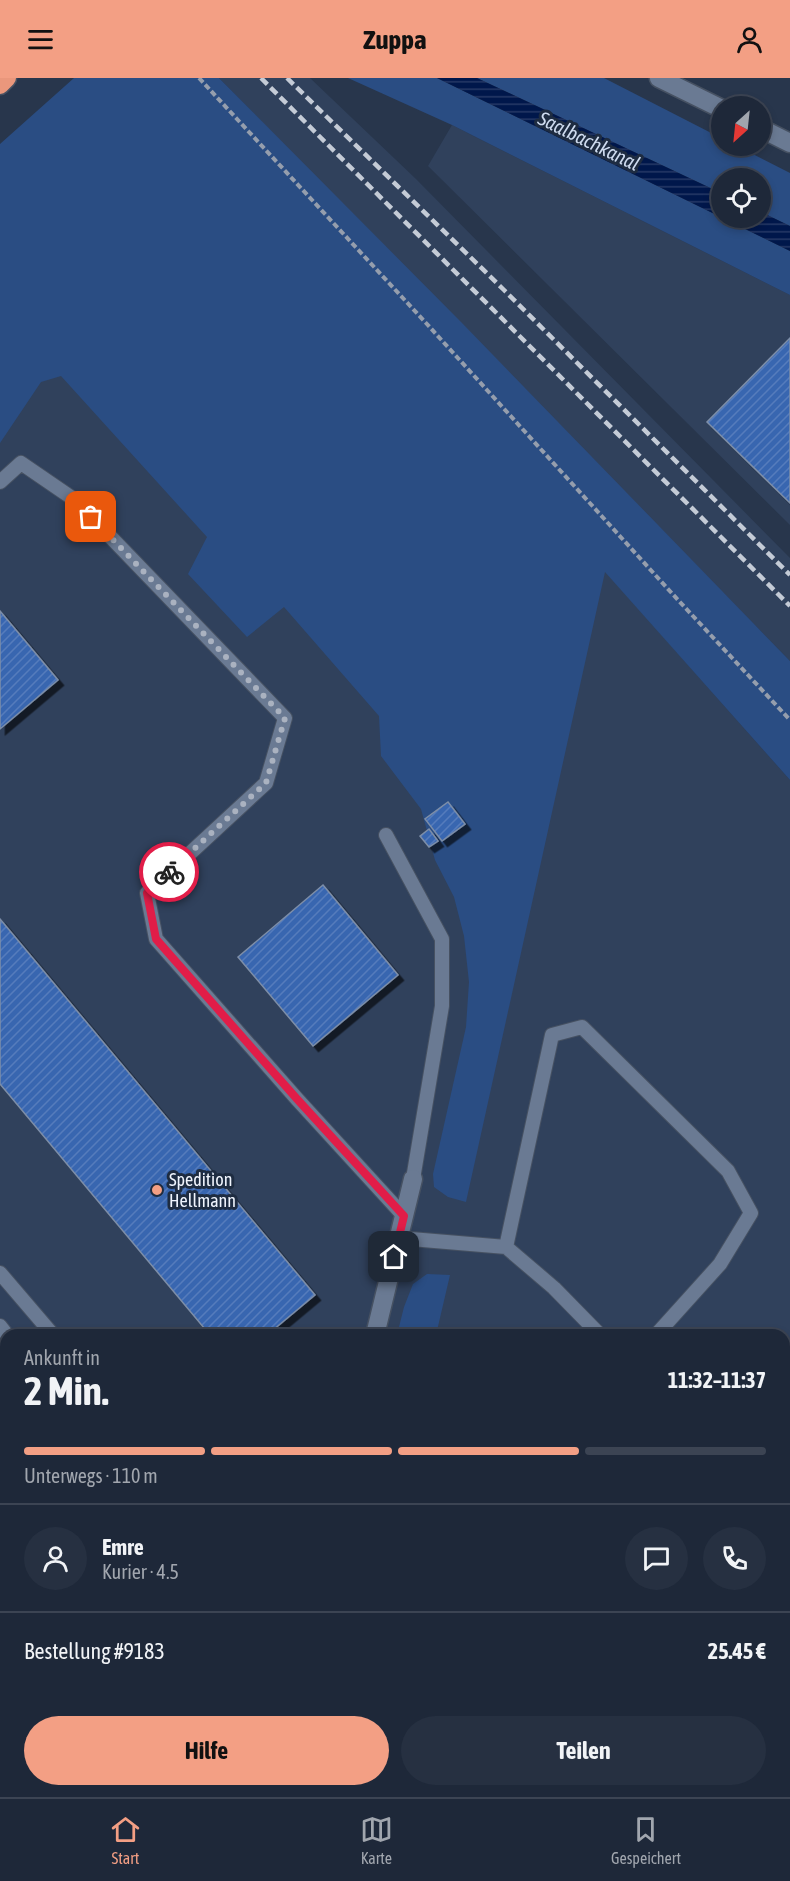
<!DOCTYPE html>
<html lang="de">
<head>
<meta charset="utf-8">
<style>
	:root { --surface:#1e2839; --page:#263041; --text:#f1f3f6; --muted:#a1a6ae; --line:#3c4453; --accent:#f39f84 }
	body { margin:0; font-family:"Asap Condensed",sans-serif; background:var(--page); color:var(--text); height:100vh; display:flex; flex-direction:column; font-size:22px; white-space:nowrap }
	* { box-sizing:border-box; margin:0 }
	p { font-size:20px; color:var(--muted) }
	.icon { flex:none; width:33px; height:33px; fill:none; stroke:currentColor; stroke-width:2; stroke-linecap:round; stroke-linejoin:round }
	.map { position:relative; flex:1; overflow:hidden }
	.drawer { position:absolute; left:0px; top:1251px; width:790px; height:468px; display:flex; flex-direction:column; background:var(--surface); border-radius:18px 18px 0 0; box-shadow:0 3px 9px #0003,0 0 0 2px var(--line) }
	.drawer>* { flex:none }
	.needle { width:39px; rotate:207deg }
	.controls { position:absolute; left:711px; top:18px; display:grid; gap:12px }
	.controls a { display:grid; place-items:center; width:60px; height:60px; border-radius:50%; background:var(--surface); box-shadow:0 3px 9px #0003,0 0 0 2px var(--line); font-size:30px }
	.pin { position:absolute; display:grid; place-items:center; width:51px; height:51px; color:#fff; margin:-26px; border-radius:12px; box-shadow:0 3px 9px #0006 }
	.courier { position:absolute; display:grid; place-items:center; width:60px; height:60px; margin:-30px; border:4px solid #e11d48; border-radius:50%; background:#fff; color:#222; box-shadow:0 2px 8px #0007 }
	.overview em { font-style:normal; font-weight:700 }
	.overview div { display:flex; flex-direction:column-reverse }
	.overview { display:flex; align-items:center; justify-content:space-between; height:102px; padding:0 24px }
	h1 { font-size:39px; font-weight:700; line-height:45px }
	.bar { display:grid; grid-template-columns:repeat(4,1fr); gap:9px 6px; align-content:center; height:72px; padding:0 24px }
	.bar i { height:8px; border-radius:4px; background:var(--line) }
	.bar .on { background:var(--accent) }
	.bar p { grid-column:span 4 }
	.line { display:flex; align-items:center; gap:15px; padding:0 24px; border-top:2px solid var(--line) }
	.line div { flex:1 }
	.round { display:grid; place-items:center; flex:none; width:63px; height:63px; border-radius:32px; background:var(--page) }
	.cta { display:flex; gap:12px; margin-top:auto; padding:12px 24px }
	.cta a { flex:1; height:69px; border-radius:36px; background:var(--accent); color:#111; font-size:24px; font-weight:700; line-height:69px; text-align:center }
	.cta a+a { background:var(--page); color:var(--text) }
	header { display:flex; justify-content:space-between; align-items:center; height:78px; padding:0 24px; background:var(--accent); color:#111; font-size:27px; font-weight:700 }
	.menu { display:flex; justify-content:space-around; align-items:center; height:84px; border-top:2px solid var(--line); background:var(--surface); font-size:16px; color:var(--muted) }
	.menu a { display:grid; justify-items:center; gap:3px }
	.menu .on { color:var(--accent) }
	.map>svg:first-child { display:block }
	.built { fill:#30415c; fill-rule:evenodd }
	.green { fill:#2a4d83 }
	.water { fill:url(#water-rules) }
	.building { fill:url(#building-hatch); stroke:#7d8ea8; stroke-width:1.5; filter:url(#shadow) }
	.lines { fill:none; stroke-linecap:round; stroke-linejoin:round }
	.lane-casing { stroke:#465162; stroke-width:16 }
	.street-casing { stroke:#465162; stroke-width:21 }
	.highway-casing { stroke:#465162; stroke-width:21 }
	.path { stroke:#959ead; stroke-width:4; stroke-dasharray:6 3; stroke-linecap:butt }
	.lane { stroke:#6a7a93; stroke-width:14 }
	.street { stroke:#6a7a93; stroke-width:18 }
	.highway { stroke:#ea977c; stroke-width:18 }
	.rail { stroke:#c4cbd6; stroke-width:4.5; stroke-dasharray:9 4.5; stroke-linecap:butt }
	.done { stroke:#aab2c0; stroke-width:6; stroke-dasharray:0 10.8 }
	.route { stroke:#e11d48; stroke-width:8 }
	.poi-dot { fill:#f39f84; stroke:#1e2c41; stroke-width:2 }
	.labels { text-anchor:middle; stroke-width:6; stroke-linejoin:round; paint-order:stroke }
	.poi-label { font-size:18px; fill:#f0f5fe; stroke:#1e2c41; text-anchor:start }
	.water-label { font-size:20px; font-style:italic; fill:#cedbef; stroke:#1e2c41 }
</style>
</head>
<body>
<header><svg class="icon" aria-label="menu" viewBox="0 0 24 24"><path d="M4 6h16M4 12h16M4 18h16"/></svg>Zuppa<svg class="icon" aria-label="person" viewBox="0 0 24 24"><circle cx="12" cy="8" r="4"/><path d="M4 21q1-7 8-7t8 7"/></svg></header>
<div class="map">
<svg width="790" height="1719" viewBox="0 0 790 1719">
	<defs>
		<pattern id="water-rules" width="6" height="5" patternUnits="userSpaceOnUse" patternTransform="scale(1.5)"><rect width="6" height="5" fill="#00174b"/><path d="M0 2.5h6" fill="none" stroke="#263966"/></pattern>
		<pattern id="building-hatch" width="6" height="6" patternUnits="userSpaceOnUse" patternTransform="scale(1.5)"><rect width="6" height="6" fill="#3866b0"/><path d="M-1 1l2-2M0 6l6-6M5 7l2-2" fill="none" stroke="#557cbc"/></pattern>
		<filter id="shadow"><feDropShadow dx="5.5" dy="5.5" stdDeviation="0" flood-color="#0009"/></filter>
	</defs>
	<rect width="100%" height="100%" fill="#28364c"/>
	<!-- built -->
	<path class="built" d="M219,0h91l106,101 374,379v103z
		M452,47l338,170v230l-362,-359z
		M31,275l574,218 185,209v1017h-790v-1417zM6,1257h778v456h-778z"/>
	<!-- green -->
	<path class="green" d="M74,0h145l243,245 328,338v119l-185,-208 -139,630 -18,-5 -14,-10 -1,-13 33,-147 3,-45 -5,-46 -10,-39 -19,-37 -14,-51 -40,-53 -2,-40 -95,-109 -37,30 -59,-63 19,-37 -146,-161 -20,6 -41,61v-299z
		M348,0h89l353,173v44l-338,-170z
		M477,0h127l117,60 1,8h15l53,27v53l-29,-14 -1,-34h-38l-1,15z
		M427,1196l23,1 -14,60h-39l7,-28 9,-23z"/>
	<!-- water -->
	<path class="water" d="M437,0h40l244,115 1,25h38l1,-6 29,14v25z"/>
	<!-- building -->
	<path class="building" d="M790,260v165l-83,-81z
		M0,533l58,69 -58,49z
		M448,724l17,22 -23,17 -17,-22z
		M429,751l9,12 -9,6 -9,-11z
		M323,807l75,90 -85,71 -75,-89z
		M0,841l315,376 -48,40h-57l-210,-251z
		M784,1326l6,6v369l-6,-5z"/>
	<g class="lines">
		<!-- lane casing -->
		<g class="lane-casing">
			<path id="lane" d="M0,404l21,-19 54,37 210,218 -19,65 -119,110 9,46 141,160 107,117
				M386,757l56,104v67l-29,173
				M399,1160l107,9 48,41 46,47
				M506,1169l46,-212 30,-8 146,144 23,42 -31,51 -64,71
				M0,1195l53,62
				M0,1248l7,9
				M784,1708l6,5
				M1,1719l5,-32
				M372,1719l1,-6
				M454,1719l6,-6"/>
		</g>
		<!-- street casing -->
		<g class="street-casing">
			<path id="street" d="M659,0l63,31
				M760,50l30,15
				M375,1257l38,-156
				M88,1719l1,-6"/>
		</g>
		<!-- highway casing -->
		<g class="highway-casing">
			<path id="highway" d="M0,7l7,-7"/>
		</g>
		<!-- path -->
		<path class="path" d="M199,0l227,245 252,277 112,120"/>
		<!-- lane -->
		<use href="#lane" class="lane"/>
		<!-- street -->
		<use href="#street" class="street"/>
		<!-- highway -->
		<use href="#highway" class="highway"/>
		<!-- rail -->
		<path class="rail" d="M261,0l529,528
			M287,0l217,212 286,285"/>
	</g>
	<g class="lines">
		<!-- done -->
		<path class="done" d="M91,439l194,201 -19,65 -97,89"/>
		<!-- route -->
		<path class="route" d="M169,794l-22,21 9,46 141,160 107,117 -10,41"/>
	</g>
	<!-- markers -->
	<circle class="poi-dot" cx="157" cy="1112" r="6"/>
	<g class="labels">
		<!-- poi labels -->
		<g class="poi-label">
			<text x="169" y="1108">Spedition<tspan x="169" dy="21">Hellmann</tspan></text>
		</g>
		<!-- water labels -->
		<g class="water-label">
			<text transform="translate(589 63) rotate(26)" y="7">Saalbachkanal</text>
		</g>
	</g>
</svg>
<div class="controls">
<a><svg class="needle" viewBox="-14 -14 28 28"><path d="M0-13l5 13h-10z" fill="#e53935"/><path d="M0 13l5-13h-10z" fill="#a1a6ae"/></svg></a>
<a><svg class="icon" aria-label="locate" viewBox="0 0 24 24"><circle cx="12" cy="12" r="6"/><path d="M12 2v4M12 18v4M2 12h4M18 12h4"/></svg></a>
</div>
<div class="pin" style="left:91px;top:439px;background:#ea580c"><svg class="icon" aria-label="bag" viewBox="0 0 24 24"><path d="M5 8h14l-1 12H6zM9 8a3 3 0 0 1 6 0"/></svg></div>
<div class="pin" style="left:394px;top:1179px;background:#1f2937"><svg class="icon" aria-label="home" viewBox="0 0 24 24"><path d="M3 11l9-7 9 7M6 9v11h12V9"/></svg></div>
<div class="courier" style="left:169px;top:794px"><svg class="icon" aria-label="bike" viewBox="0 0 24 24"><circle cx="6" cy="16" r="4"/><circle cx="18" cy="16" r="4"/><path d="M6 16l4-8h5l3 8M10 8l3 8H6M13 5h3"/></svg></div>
<section class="drawer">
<div class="overview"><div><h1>2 Min.</h1><p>Ankunft in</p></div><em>11:32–11:37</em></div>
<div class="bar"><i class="on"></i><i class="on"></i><i class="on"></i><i></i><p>Unterwegs · 110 m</p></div>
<div class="line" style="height:108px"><a class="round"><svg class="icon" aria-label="person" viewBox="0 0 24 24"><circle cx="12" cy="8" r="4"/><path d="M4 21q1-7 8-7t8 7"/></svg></a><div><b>Emre</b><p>Kurier · 4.5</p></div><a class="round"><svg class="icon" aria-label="chat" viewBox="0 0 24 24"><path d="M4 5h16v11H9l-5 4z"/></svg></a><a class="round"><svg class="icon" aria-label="phone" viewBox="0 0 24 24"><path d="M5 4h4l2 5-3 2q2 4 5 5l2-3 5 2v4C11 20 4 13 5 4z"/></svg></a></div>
<div class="line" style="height:78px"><div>Bestellung #9183</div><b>25.45 €</b></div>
<div class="cta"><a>Hilfe</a><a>Teilen</a></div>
</section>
</div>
<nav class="menu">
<a class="on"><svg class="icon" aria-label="home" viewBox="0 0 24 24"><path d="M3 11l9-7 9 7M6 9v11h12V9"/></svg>Start</a>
<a><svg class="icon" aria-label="map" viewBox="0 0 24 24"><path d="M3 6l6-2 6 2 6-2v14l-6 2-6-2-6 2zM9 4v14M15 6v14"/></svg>Karte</a>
<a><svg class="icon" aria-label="saved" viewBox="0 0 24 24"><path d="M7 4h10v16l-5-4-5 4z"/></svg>Gespeichert</a>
</nav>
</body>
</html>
